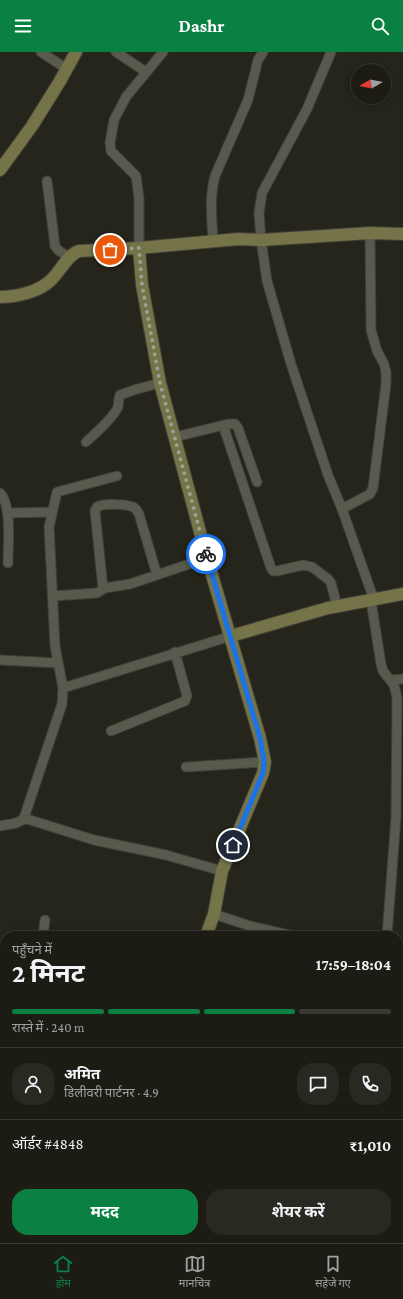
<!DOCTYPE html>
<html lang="hi">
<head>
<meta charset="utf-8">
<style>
	:root { --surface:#1c1c14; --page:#292922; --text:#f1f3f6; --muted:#a0a1a0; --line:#3a3a34; --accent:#0b8043 }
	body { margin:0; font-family:"Crimson Pro","Noto Sans Devanagari",serif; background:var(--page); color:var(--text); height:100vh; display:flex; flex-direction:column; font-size:15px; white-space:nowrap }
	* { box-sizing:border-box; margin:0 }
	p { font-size:13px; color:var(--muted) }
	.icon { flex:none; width:22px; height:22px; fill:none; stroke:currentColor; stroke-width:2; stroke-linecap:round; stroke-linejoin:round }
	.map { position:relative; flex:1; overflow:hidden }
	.drawer { position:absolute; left:0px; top:879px; width:403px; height:312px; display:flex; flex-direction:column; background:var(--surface); border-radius:16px 16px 0 0; box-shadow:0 2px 10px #0003,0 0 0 1px var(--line) }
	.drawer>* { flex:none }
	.needle { width:26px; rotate:260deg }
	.buttons { position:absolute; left:351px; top:12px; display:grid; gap:8px }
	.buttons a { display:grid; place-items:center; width:40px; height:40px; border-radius:50%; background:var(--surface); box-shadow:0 2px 10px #0003,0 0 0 1px var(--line); font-size:20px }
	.pin { position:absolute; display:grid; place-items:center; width:34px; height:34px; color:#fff; margin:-17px; border:2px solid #fff; border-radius:50%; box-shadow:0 1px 4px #0007 }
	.courier { position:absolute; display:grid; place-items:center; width:40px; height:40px; margin:-20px; border:3px solid #1a73e8; border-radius:50%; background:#fff; color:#222; box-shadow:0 1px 5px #0007 }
	.headline em { font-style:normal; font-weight:700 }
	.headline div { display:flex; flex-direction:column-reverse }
	.headline { display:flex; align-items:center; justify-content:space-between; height:68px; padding:0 12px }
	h1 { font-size:26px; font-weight:700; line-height:30px }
	.bar { display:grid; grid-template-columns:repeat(4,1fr); gap:6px 4px; align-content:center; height:48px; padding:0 12px }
	.bar i { height:5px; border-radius:3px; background:var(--line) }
	.bar .active { background:var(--accent) }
	.bar p { grid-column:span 4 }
	.line { display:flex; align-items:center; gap:10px; padding:0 12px; border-top:1px solid var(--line) }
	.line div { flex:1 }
	.round { display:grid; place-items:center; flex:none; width:42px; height:42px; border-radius:16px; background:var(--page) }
	.cta { display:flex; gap:8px; margin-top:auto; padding:8px 12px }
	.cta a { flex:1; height:46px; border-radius:16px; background:var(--accent); color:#fff; font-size:16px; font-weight:700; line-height:46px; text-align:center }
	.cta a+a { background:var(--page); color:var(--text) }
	header { display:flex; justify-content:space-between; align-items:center; height:52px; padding:0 12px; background:var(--accent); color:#fff; font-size:18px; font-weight:700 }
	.tabs { display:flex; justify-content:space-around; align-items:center; height:56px; border-top:1px solid var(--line); background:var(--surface); font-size:11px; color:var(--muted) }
	.tabs a { display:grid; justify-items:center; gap:2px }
	.tabs .active { color:var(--accent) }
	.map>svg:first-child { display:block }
	.water { fill:#75712f; stroke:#959262 }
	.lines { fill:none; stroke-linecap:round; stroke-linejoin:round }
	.street-casing { stroke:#414039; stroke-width:11 }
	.secondary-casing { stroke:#414039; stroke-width:14 }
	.street { stroke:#59594e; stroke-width:9 }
	.secondary { stroke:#757348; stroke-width:12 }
	.done { stroke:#9f9f96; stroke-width:4; stroke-dasharray:0 7.2 }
	.route { stroke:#1a73e8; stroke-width:5 }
</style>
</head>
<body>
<header><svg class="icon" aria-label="menu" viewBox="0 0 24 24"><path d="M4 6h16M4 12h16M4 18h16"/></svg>Dashr<svg class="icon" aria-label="search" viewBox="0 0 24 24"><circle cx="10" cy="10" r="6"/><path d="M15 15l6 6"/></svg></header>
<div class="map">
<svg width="403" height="1191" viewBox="0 0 403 1191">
	<rect width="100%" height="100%" fill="#25251b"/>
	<!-- water -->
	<path class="water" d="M402,1079l1,1v111h-168l-1,-5h164v-106z"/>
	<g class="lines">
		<!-- street casing -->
		<g class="street-casing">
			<path id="street" d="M41,0l26,17
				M116,0l30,20
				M331,0l-24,57 -45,84 -3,20 2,27 6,41 24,83 37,111 14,34 32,91
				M47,129l8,65 3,4 12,8
				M213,189c-1,-22 -4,-43 2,-65l33,-76 10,-40 5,-8
				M139,196v-50l-3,-22 -25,-25 -1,-8 4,-23 12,-23 37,-45
				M223,373l48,143 2,3h4l26,-6 9,2 16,12 3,4 6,23
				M175,385l53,-13h7l3,4 19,54
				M86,390c9,-8 27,-24 32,-35 1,-4 0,-8 2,-12l17,-6 23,-6
				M0,441c12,11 8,53 8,70
				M342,457l28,-15 3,-6 13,-104v-12l-2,-8 -7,-13 -6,-21 -1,-97
				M8,461l44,-1
				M103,537l-8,-78 2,-4c7,-4 28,-3 36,0 3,1 4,4 6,7l18,61
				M53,544l44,-3 8,-5 25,-4 77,-26
				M371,549l10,63 2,7 11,14 3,13 -1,119 -9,119
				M0,608l58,3
				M391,628l12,-1
				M63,636l168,-52
				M111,679l74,-30 2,-5 -12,-44
				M186,715l79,-5
				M24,766l70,22 72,15 56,16
				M0,774c8,-2 18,-1 24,-8l38,-114 1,-16 -8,-42 -6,-119 8,-35 60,-16
				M214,862l36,12 44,10
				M43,884l2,-16
				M0,943l5,1
				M398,949l3,-17 1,-27
				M0,970l5,12
				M398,1015h5
				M0,1077l5,-5
				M0,1155l5,-12
				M98,1186l2,5"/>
		</g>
		<!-- secondary casing -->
		<g class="secondary-casing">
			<path id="secondary" d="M0,118l32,-44 28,-45 16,-29
				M139,196l3,37 18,98 47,175 53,180 5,24 -2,11 -41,98 -8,43 -8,22
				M0,245c16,0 39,-5 51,-17 9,-8 16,-25 28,-29l60,-3 99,-9 23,1 109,-7 33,1
				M231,584l97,-28 75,-14
				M122,1191l2,-5"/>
		</g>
		<!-- street -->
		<use href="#street" class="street"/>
		<!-- secondary -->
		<use href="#secondary" class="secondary"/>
	</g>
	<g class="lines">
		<!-- done -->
		<path class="done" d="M110,198l29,-2 3,37 18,98 46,171"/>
		<!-- route -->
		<path class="route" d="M206,502l54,184 4,24 -1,11 -30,72"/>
	</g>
</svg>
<div class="buttons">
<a><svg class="needle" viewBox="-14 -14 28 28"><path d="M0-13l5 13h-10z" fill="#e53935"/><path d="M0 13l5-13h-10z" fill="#a0a1a0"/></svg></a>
</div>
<div class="pin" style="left:110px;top:198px;background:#ea580c"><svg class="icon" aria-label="bag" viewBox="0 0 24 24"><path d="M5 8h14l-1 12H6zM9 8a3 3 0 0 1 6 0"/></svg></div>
<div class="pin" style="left:233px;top:793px;background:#1f2937"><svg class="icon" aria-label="home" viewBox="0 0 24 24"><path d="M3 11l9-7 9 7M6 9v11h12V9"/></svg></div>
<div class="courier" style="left:206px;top:502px"><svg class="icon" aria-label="bike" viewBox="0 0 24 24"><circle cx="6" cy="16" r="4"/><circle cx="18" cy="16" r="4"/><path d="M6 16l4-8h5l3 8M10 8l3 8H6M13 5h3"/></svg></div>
<section class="drawer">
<div class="headline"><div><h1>2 मिनट</h1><p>पहुँचने में</p></div><em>17:59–18:04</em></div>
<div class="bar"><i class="active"></i><i class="active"></i><i class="active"></i><i></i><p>रास्ते में · 240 m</p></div>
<div class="line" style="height:72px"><a class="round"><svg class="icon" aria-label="person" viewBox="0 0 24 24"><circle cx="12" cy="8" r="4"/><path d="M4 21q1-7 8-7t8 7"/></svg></a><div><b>अमित</b><p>डिलीवरी पार्टनर · 4.9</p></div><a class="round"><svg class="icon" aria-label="chat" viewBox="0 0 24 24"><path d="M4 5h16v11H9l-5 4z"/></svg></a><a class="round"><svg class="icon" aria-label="phone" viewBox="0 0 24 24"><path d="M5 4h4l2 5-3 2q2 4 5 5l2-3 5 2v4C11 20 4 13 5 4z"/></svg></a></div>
<div class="line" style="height:52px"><div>ऑर्डर #4848</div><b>₹1,010</b></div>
<div class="cta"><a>मदद</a><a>शेयर करें</a></div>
</section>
</div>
<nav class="tabs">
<a class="active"><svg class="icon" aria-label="home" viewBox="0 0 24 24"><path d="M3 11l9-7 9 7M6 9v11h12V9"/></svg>होम</a>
<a><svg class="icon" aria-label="map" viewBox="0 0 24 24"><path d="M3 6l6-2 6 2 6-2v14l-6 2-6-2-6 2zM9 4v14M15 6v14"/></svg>मानचित्र</a>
<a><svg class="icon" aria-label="saved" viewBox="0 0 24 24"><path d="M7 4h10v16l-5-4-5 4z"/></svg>सहेजे गए</a>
</nav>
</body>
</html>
